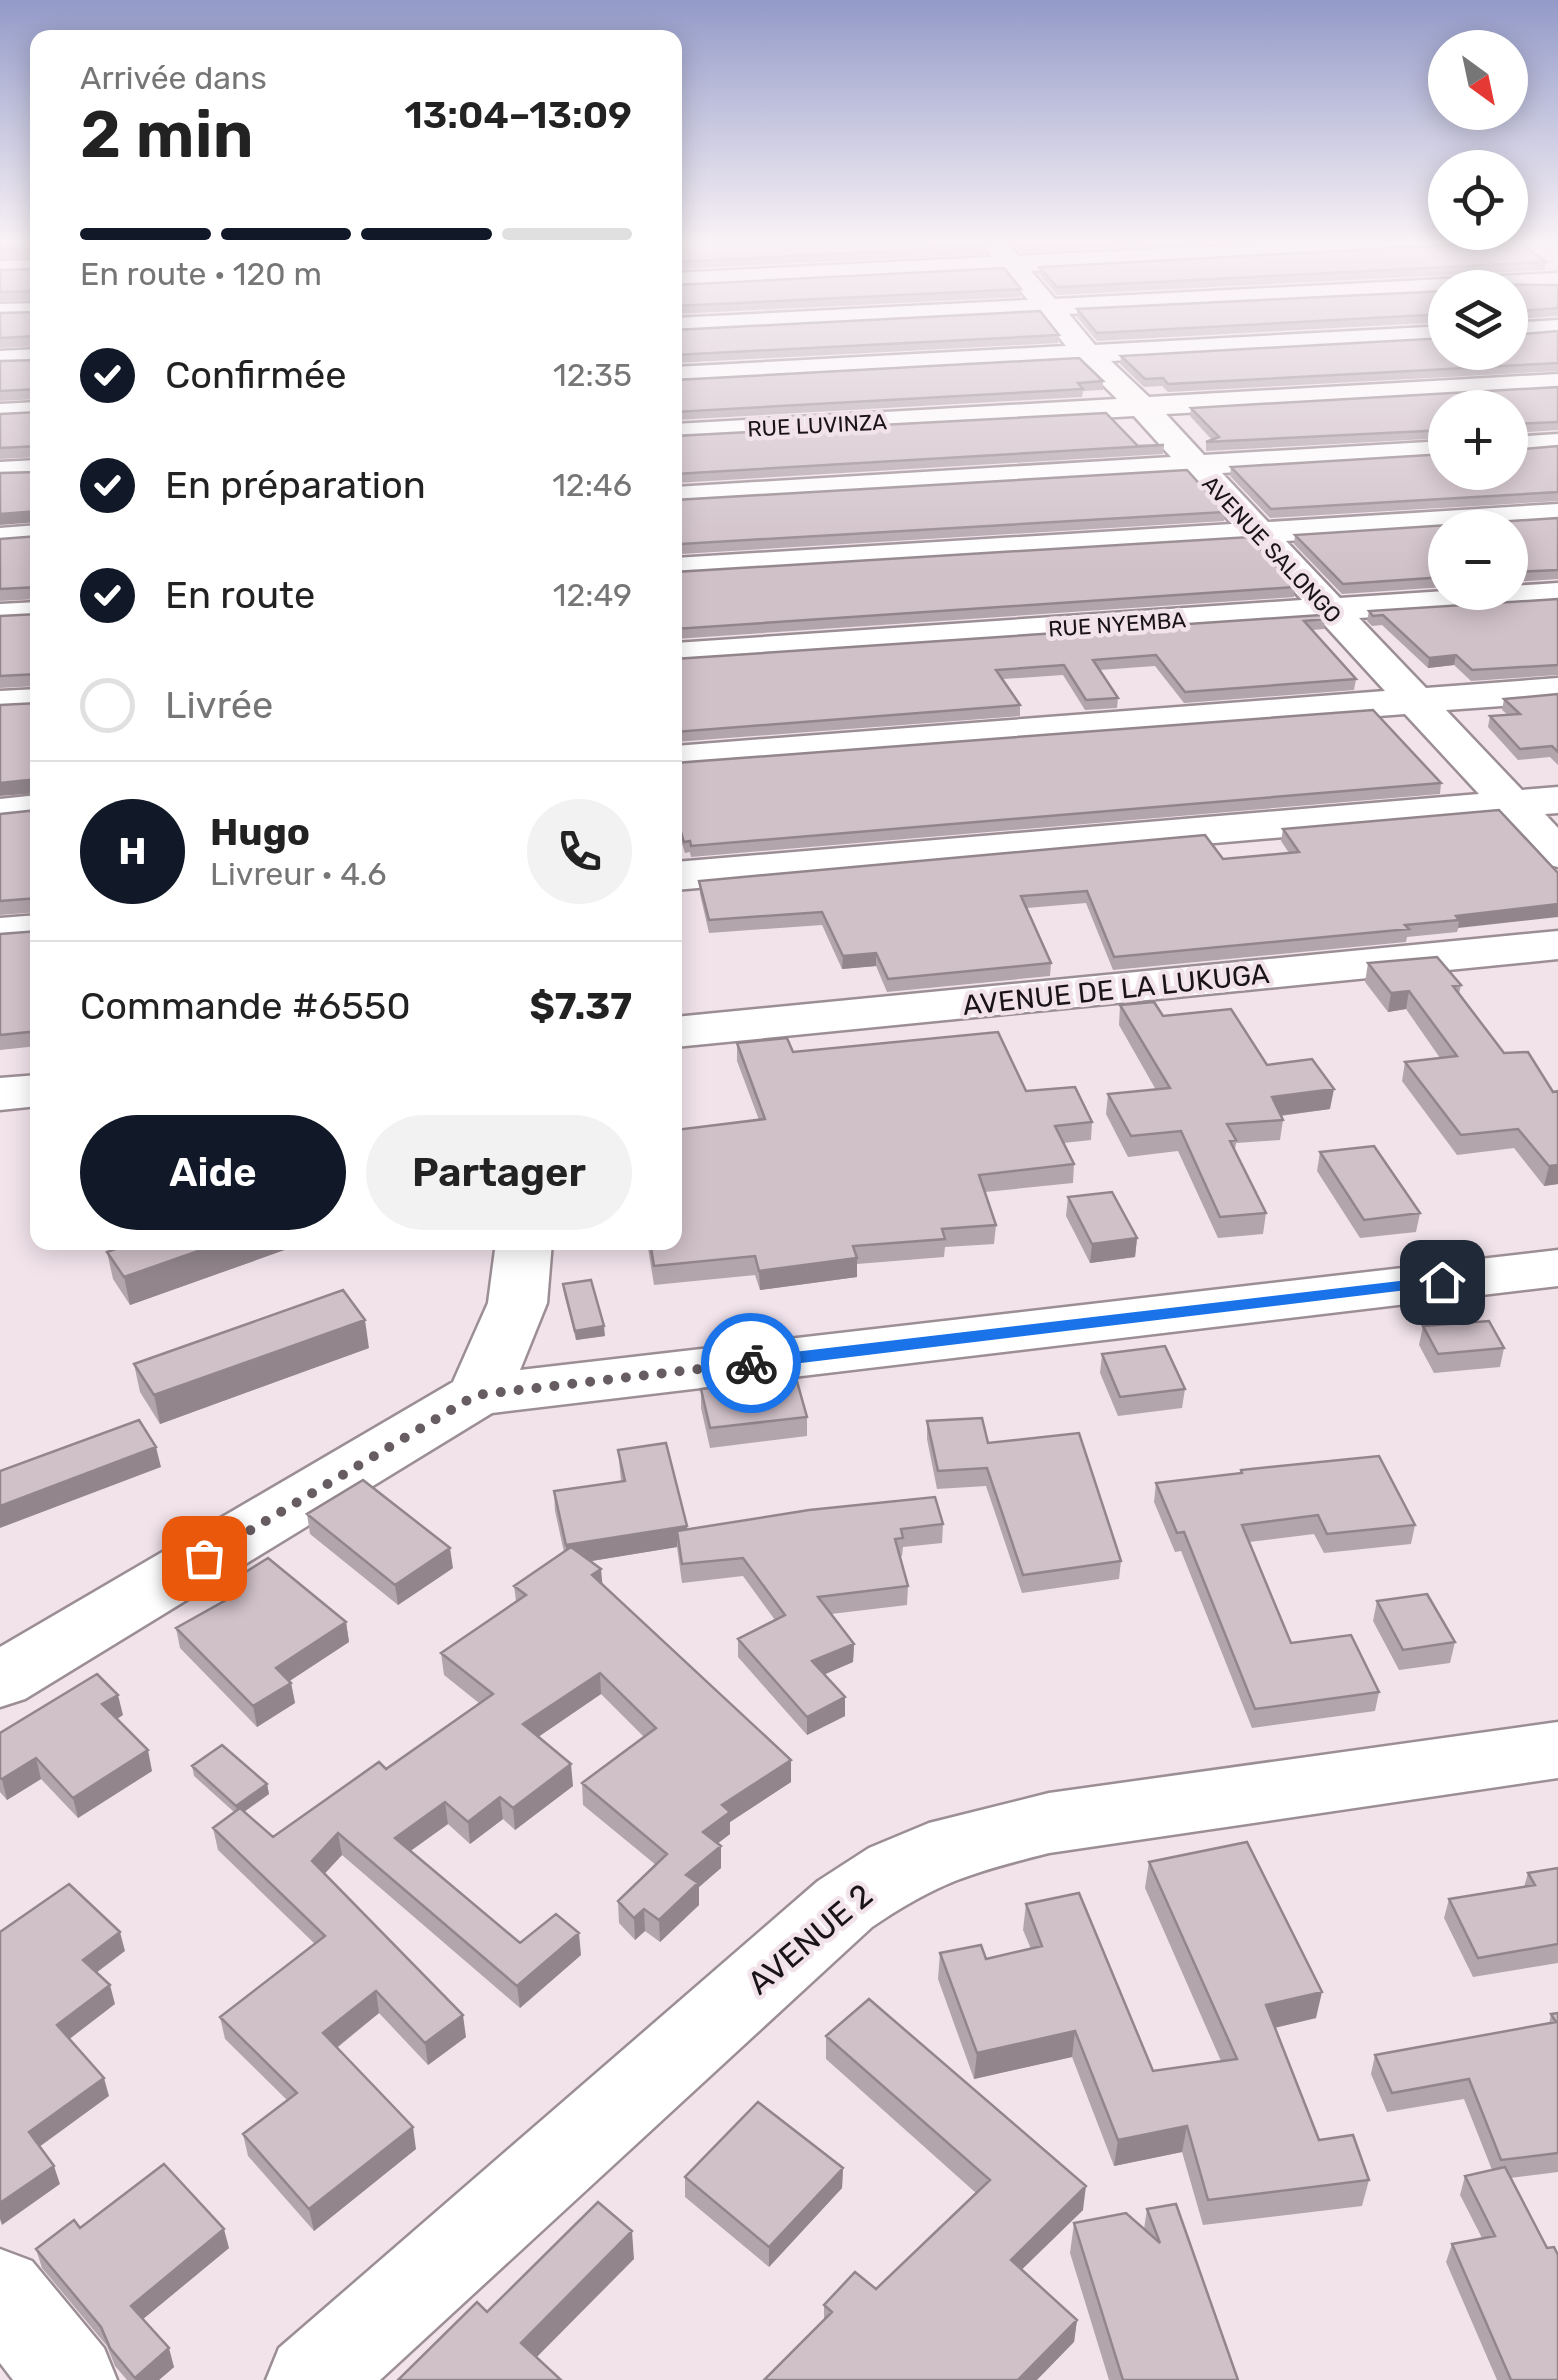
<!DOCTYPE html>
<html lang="fr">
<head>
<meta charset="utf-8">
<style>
	:root { --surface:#fff; --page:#f2f2f2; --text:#222; --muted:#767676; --line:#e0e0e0; --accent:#111827 }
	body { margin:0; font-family:Rubik,sans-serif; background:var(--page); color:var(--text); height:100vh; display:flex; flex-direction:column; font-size:38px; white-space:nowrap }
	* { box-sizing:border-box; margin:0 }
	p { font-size:32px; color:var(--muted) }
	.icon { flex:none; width:55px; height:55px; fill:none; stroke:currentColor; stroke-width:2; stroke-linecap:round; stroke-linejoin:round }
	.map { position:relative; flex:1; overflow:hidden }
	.details { position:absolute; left:30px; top:30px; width:652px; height:1220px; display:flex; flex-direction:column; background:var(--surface); border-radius:20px; box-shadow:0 5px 25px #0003 }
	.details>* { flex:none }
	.needle { width:65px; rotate:147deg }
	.controls { position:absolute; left:1428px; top:30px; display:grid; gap:20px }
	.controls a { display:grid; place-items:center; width:100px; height:100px; border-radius:50%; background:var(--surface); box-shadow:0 5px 25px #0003; font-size:50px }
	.pin { position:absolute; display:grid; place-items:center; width:85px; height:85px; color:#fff; margin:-42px; border-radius:20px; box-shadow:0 5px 15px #0006 }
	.courier { position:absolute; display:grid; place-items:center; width:100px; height:100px; margin:-50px; border:8px solid #1a73e8; border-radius:50%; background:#fff; color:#222; box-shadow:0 2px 12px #0007 }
	.headline em { font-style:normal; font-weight:600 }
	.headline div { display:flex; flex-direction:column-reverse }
	.headline { display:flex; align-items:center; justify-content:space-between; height:170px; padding:0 50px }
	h1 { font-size:65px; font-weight:600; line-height:75px }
	.bar { display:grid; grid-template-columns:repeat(4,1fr); gap:15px 10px; align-content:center; height:120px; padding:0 50px }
	.bar i { height:12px; border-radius:8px; background:var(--line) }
	.bar .current { background:var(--accent) }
	.bar p { grid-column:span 4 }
	.line { display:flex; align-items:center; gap:25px; padding:0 50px; border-top:2px solid var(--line) }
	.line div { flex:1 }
	.round { display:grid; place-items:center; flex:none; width:105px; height:105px; border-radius:52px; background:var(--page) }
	ol { padding:0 50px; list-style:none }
	li { display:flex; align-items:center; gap:30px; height:110px }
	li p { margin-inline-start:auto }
	li .icon { padding:10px; border-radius:50%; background:var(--accent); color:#fff; stroke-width:4 }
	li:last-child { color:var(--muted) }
	li i { width:55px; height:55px; border:5px solid var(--line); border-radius:50% }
	.action { display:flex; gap:20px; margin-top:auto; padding:20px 50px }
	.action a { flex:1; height:115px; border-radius:60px; background:var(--accent); color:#fff; font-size:40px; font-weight:600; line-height:115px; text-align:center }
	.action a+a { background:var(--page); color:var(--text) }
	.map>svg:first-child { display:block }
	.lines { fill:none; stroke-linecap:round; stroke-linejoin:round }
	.minor-casing { stroke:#9c8e95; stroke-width:5 }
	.minor { fill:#fff; fill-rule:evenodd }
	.wall { fill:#b3a5ac }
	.shaded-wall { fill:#92868c }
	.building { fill:#d0c0c8; stroke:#92868c; stroke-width:2.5 }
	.route { fill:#1a73e8 }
	.done { stroke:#665c61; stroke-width:10; stroke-dasharray:0 18 }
	.labels { text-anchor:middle; stroke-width:9; stroke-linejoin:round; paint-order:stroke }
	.far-street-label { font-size:22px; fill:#1a1417; stroke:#f2e3eb }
	.street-label { font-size:28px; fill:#1a1417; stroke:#f2e3eb }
	.near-street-label { font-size:32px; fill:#1a1417; stroke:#f2e3eb }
</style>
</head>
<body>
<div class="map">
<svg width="1558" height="2380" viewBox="0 0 1558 2380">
	<rect width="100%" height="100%" fill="#f2e3eb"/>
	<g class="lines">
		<!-- minor casing -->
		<g class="minor-casing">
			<path id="minor" d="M979,240h26l13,16 312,-16h169l-12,7 -456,24 24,28 503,-26v16l-48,2v-3h-65v7l-376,19 26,31 350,-19v16l-334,19 38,36 409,-23v18l-392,22 38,41 241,-14v18l-223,14 46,49 290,-18v20l-113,4v3l-159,10 54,57 105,-7 65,1v-6l48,-3v22l-199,13 67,70 132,-10v24l-112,8 76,80 36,-3v26l-13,1 13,14v39l-16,-4 -41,-45 -826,72v-28l804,-68 -74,-80 -730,56v-24l710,-55 -64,-70 -646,44v-22l627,-43 -52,-57 -575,37v-22l557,-34 -44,-49 -513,32v-20l496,-30 -37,-41 -459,26v-18l442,-25 -37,-37 -405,23v-18l391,-21 -25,-31 -366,19v-16l353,-18 -23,-28 -330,17v-16l317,-16z
				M38,260v16l-38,1v-16z
				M38,303v16l-38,1v-16z
				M1558,320v16l-48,3v-16z
				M38,349v18l-38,2v-18z
				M38,402v18l-38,2v-18z
				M1558,434v18l-48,3v-18z
				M38,460v20l-38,2v-20z
				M38,525v20l-38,3v-20z
				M38,602v22l-38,2v-22z
				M38,689v24l-38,2v-24z
				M38,795v26l-38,4v-26z
				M38,915v28l-38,3v-28z
				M1558,931v28l-883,88v-30z
				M38,1075v31l-38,4v-32z
				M496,1242h56l-5,61 -27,67 1038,-120v36l-1066,127 -467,286 -25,8v-60l453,-265 35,-79z
				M1558,1722v56l-509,75c-76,19 -111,29 -177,74l-492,453h-114l13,-32 539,-467 51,-33 60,-25 120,-30z
				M0,2249l32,12 72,87 13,32h-104l-13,-17z"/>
		</g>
		<!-- minor -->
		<use href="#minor" class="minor"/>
	</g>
	<!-- wall -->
	<path class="wall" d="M0,240h38v17l-38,1z
		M675,240l310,6v8l-310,15z
		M1009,240h240l-229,12z
		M1488,243l58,19 -1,8 -488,25 -18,-21v-7z
		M38,269v31l-38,1v-31z
		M675,285l346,4 -1,8 -345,17z
		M1558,285v31l-48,3v-31z
		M1445,291v31l-348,19 -20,-24v-8z
		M38,312v34l-38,2v-35z
		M675,330l384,5 -1,8 -383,20z
		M1558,331v40l-390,21 -6,-6 -18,1 -24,-23 1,-8z
		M38,360v39l-38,2v-40z
		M675,380l428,1v9l-20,1 -1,6 -407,23z
		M1558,387v43l-48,3v-25h-65v30l-239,13v-9l6,-2 -22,-24 1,-8z
		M38,412v45l-38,2v-45z
		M675,436l463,10 26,-1 -1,9 -488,29z
		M1558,446v55l-288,17 -40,-42 1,-9z
		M675,500l550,12 -1,9 -543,33 -6,-22z
		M1558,518v61l-48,3v-54h-65v59l-103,7 -48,-50 1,-9z
		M38,536v63l-38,2v-62z
		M675,572l620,15 -1,10 -619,42z
		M1558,599v76l-87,6 -17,-16 -26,3 -46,-43 -10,1 -5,-5 2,-10z
		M38,614v72l-38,2v-72z
		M1325,619l-1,10 -12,1 44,49 -2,11 -170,13 -29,-37 -56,4 19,28 -1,10 -32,2 -22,-35 -60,4 17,26v11l-345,26v-83z
		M1558,694v71l-8,-8 -32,3 -30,-33 2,-11 18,-1 -6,-5 2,-11z
		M675,763l766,20 -1,11 -749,63 -1,-5 -5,1 -10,-31z
		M38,810v102l-38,3v-101z
		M1499,810l-42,122 -50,5 -1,5 -293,28 -27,-67 -59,5 24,55 -1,13 -163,16 -11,-26 -34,3 -20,-44 -113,8 -9,-39 -1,-13 524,-22 66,-6 -8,-12 2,-12z
		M38,931v115l-38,4v-116z
		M1368,963l93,22 -2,9 45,59 49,39 5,-1v93l-14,2 -30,-38 -57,7 -55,-74 3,-19 35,-4 -34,-49 -18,3 -23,-30z
		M1120,1005l43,11 104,49 63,44 -49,7 2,4 -3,20 -44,3 -1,7 31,63 -3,21 -45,4 -40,-87 -50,6 -22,-43 2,-20 48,-4 -37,-65z
		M737,1043l289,48 66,31 -1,18 -28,3 11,21 -1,19 -88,9 11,33 -2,19 -49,3 -1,10 -87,7v13l-97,13 -5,-15 -101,10 -7,-43h28l84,-122 -22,-59z
		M1320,1152l100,61 -4,19 -56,6 -43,-67z
		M1068,1197l69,41 -2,19 -45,6 -24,-47z
		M134,1242h173l-177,63 -17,-26 -6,-27z
		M563,1284l42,52 -29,4 -12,-46z
		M1423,1326l81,22 -4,19 -66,6 -15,-28z
		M369,1348l-209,76 -20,-32 -6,-28z
		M1102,1354l83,35 -3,19 -64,8 -18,-43z
		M701,1389l106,28v19l-97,12 -9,-40z
		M927,1421l61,22 133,118 -2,18 -97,14 -36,-107 -49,3 -10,-50z
		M618,1450l69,79 256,-5 -1,19 -39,4 -1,9 -2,1 8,29 -1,19 -76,9 23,30 -1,18 -29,12 21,42 -38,19 -69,-78v-18l37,-19 -32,-44 -61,7 -5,-36 -86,14 11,23 189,176v22l-61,40v12l-12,9 3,3v22l-22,19v18l-39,37 -15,-11 -10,9 -16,-17 -1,-22 38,-36 -73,-60 -1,-22 62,-46 -43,-43 -63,43 35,49 -58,44 -12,-11 -33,25 -22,-20 -38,27 110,92 61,12 -61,53 -178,-153 -18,19 142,163 -38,28 -49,-52 -42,35 79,101 -102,82 -66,-75 -5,-22 44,-34 -62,-61 -5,-22 95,-73 -97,-94 -5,-22 21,-16 -40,-36 -2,-10 75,18 2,10 -25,18 29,25 113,-68 93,-66 -35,-28 -3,-22 75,-52 -2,-15 50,-34 -9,-41 -1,-20 67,-10z
		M1241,1470l174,55 -4,19 -87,9 -10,-19 -65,8 42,101 88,49 -4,19 -123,17 -71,-177 -6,1 -21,-50 2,-19 84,-10z
		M307,1514l146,54 -55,37 -88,-71z
		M230,1582l116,40 3,20 -60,39 2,2 4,20 -38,24 -77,-79 -4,-20 57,-32z
		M1377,1601l78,41 -5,21 -51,7 -26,-49z
		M123,1715l-6,4 35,52 -74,47 -37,-39 -34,21 -7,-8v-59z
		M1149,1862l167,156 -41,10 44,112 50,40 -7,26 -159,19 -21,-73 -68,14 -42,-109 -98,22 -36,-100 2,-26 46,6 45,-10 -8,-19 3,-26 127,167 68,-10 -76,-173z
		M1558,1868v95l-85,14 -29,-59 5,-19 75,-12 4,-14z
		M1558,2013v159l-48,6 48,202h-61l-51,-118 6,-18 30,-6 -22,-43 5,-19 27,-6 -28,-71 -77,13 -16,-38 4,-19 174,-31 2,-10z
		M826,2036l257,174 -61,59 55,51 -3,22 -250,-21v-16l52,-16 100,-96 -150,-134z
		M843,2168l-1,20 -73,79 -84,-70v-20z
		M1147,2209l91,171h-129l-39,-127 4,-30 70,6z
		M80,2228l149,20 -86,71 31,48 -15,13h-32l-12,-14 -8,-20 -65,-78 -6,-19z"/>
	<!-- shaded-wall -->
	<path class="shaded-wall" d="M38,511v11l-38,3v-11z
		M1456,655l-2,10 -26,3 1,-10z
		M38,779v14l-38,3v-13z
		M1558,904v13l-100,11 1,-8 -3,-4z
		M876,953v13l-34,3 1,-13z
		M1409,991l-3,18 -18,3 3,-19z
		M1334,1089l-4,20 -61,8 3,-20z
		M1558,1165v19l-14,2 5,-20z
		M1137,1238l-2,19 -45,6 2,-19z
		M224,1242h83l-177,63 -6,-28z
		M857,1258v19l-97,13 -1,-19z
		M365,1320l4,28 -209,76 -6,-29z
		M604,1326l1,10 -29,4 -1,-9z
		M156,1447l5,20 -161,61v-22z
		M687,1526l1,20 -11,-15v16l-110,18 -1,-20z
		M450,1548l3,20 -55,37 -3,-20z
		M601,1569l2,21 -11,-15z
		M346,1622l3,20 -70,46 -3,-20z
		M854,1644l-1,18 -41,18v-19z
		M600,1673l1,21 -76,52 -2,-22z
		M291,1683l4,20 -38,24 -4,-21z
		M118,1695l5,20 -16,10 -5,-21z
		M845,1697v19l-38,19v-18z
		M148,1750l4,21 -74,47 -5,-20z
		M36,1758l5,21 -34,21 -5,-21z
		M791,1760v22l-61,40v12l-26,20 -1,-22 19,-27z
		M571,1764l2,22 -58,44 -2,-22z
		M267,1784l2,10 -31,22 -2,-10z
		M500,1797l3,22 -33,25 -2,-22z
		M445,1802l3,22 -50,36 -3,-22z
		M338,1833l4,22 -26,28 -4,-22z
		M721,1846v22l-22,19v18l-39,37 -1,-22 27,-45z
		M644,1909l1,22 -10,9 -1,-22z
		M120,1932l5,19 -37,28 -5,-19z
		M579,1933l2,22 -61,53 -3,-22z
		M110,1985l5,19 -52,40 -6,-19z
		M376,1991l3,22 -52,42 -4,-22z
		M1322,1992l-6,26 -55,13 5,-26z
		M463,2015l3,22 -38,28 -3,-22z
		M1075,2031l-3,26 -98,22 3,-26z
		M104,2078l5,18 -74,54 -6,-18z
		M1187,2126l-5,26 -68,14 4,-26z
		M413,2127l3,22 -102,82 -5,-22z
		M54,2166l6,18 -58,41 -2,-6v-16z
		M843,2168l-1,20 -73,79v-20z
		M1086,2186l-3,24 -74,72 2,-22z
		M224,2229l5,19 -92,76 -6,-18z
		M632,2231l2,28 -110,111 -3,-27z
		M1077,2320l-3,22 -37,38h-19z
		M169,2348l5,19 -15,13h-23l-1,-2z"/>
	<!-- building -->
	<path class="building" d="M0,240h38v8l-38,1z
		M675,240h306l4,6 -310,16z
		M1016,240h91l-87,5z
		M1493,240h24l29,22 -489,25 -18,-20 449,-24z
		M1004,268l17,21 -346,17v-21z
		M38,269v22l-38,1v-22z
		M1450,284l108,1v23l-48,4v-24h-62z
		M1445,291v23l-348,19 -20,-24z
		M1040,311l19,24 -384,20v-25z
		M38,312v24l-38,2v-25z
		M1558,331v32l-390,21 -5,-6 -18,1 -24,-23 324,-18v14h65v-19l2,2z
		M1079,358l24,23 -25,2 5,6 -408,23v-32z
		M38,360v29l-38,2v-30z
		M1558,387v35l-47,2 -1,2v-18h-65v22l-239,12 13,-5 -28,-29z
		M38,412v34l-38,2v-34z
		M1106,413l32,33 26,-1 -489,29v-38z
		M1558,446v46l-287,17 -40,-42 214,-13v18h65v-24l2,2z
		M1187,470l38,42 -544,32 -6,-21v-23z
		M38,472v39l-38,3v-41z
		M1558,518v52l-46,2 -2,3v-47h-65v49l-102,7 -48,-49z
		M38,536v51l-38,2v-50z
		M1250,537l45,50 -620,42v-57z
		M1558,599v66l-86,5 -16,-15 -27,3 -46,-43 -10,1 -4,-5z
		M38,614v60l-38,2v-60z
		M1321,615l4,4 -21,2 52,58 -171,13 -29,-37 -63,5 25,38 -32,2 -22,-35 -68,5 24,35 -345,27v-73z
		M1558,694v58l-6,-6 -32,3 -30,-33 30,-2 -16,-15z
		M38,703v76l-38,4v-78z
		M1373,710l68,73 -750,63 -1,-5 -6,1 -9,-30v-49z
		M38,810v88l-38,3v-87z
		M1499,810l59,63v31l-102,12 3,4 -54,5 4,4 -295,28 -27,-66 -66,5 30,67 -163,16 -12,-26 -33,3 -21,-44 -113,8 -10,-39 506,-46 18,24 76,-7 -16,-23z
		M38,931v100l-38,4v-101z
		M1437,957l24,28 -8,1 51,67 24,-1 25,40 5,-1v74l-9,1 -31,-37 -57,6 -56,-73 52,-6 -48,-65 -18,2 -23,-30z
		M1154,1002l9,14 68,-7 36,56 45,-6 22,30 -62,8 11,23 -56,4 9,16 -6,1 36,72 -46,4 -39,-86 -50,5 -23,-42 62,-6 -50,-83z
		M998,1032l28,59 49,-4 17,35 -37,4 19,38 -95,11 17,50 -54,4 3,10 -92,7 4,12 -98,13 -4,-15 -101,10 -4,-24h25v-112l90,-11 -28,-76 50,-5 6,14z
		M1374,1146l46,67 -56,7 -44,-68z
		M1112,1192l25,46 -45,6 -24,-47z
		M134,1242h90l-100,35 -17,-25z
		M591,1280l13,46 -29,5 -12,-47z
		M343,1290l22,30 -211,75 -20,-31z
		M1489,1321l15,27 -66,6 -15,-28z
		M1165,1346l20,43 -65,8 -18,-43z
		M796,1378l11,39 -97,11 -9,-39z
		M982,1418l6,25 91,-10 42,128 -98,14 -36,-107 -49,3 -11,-50z
		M139,1420l17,27 -156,59v-35z
		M666,1443l21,83 -121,19 -12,-54 71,-10 -7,-31z
		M1379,1456l36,69 -88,9 -9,-19 -76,10 49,118 60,-8 28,57 -124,17 -71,-177 -7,1 -21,-50 86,-10 -1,-3z
		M363,1480l87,68 -55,37 -88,-71z
		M935,1497l8,27 -42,5 2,9 -8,1 13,47 -90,11 36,47 -42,17 33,36 -38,20 -69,-78 47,-24 -42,-57 -61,6 -5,-33 132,-21z
		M571,1547l30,22 -9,6 199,185 -69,45 8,7 -27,20 18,14 -35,29 12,8 -39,37 -15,-11 -10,9 -16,-17 49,-47 -85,-71 74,-55 -56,-55 -77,51 48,40 -58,44 -13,-11 -32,25 -23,-20 -50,36 125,105 36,-29 23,19 -62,53 -179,-153 -26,28 151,154 -38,28 -49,-52 -53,42 90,94 -104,82 -66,-75 54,-41 -77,-76 105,-81 -112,-108 27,-20 33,29 106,-75 7,7 107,-75 -52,-41 85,-58 -12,-9z
		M268,1558l78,64 -70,46 15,15 -38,23 -77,-78 66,-37 -12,-9z
		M1427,1594l28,48 -52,8 -26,-49z
		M97,1674l21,21 -16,9 46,46 -75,48 -37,-40 -34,21 -2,-1v-45z
		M222,1745l45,39 -31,22 -44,-40z
		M1247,1842l75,150 -56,13 53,135 34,-5 16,45 -161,20 -21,-74 -69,14 -43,-109 -98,22 -37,-100 41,-8 5,14 56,-13 -16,-42 53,-11 74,178 84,-12 -88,-197z
		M1558,1868v76l-80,14 -29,-59 86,-14 -7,-12z
		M69,1884l51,48 -37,28 27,25 -53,40 47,53 -75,54 25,34 -54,37v-271z
		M869,1999l217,187 -75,74 66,60 -59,60h-254l68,-68 -8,-7 31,-33 21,17 114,-109 -164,-144z
		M1558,2013v140l-57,7 -32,-81 -77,14 -17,-38 181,-33 -5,-8z
		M758,2102l85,66 -74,79 -84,-70z
		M164,2164l60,65 -93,77 38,42 -34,30 -25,-30 -9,-21 -65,-78 38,-29 6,8z
		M1505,2167l42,81 7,-1 4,8v125h-47l-59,-136 43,-8 -30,-60z
		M598,2202l34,29 -111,112 40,37h-163l79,-78 10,10z
		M1176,2204l62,176h-115l-49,-157 52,-10 34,30 -13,-34z"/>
	<!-- sky -->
	<linearGradient id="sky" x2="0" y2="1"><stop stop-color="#939ac8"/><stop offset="0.42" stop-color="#f9f2f6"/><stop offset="1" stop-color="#f9f2f6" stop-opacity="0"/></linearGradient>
	<rect width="1558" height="574" fill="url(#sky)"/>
	<!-- route -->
	<path class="route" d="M1442,1276l9,6 -3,3 -697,84 -9,-6 9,-6z"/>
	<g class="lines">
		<!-- done -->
		<path class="done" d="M204,1558l272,-163 275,-32"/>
	</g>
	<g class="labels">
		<!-- far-street labels -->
		<g class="far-street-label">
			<text transform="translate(817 425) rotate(-3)" y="8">RUE LUVINZA</text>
			<text transform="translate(1272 549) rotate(47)" y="8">AVENUE SALONGO</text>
			<text transform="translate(1117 624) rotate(-4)" y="8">RUE NYEMBA</text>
		</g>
		<!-- street labels -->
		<g class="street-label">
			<text transform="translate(1116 989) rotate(-6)" y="10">AVENUE DE LA LUKUGA</text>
		</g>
		<!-- near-street labels -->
		<g class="near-street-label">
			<text transform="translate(810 1939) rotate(-40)" y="11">AVENUE 2</text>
		</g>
	</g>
</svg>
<div class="controls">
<a><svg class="needle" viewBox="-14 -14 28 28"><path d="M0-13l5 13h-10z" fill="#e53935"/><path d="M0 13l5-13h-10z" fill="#767676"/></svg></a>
<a><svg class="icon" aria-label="locate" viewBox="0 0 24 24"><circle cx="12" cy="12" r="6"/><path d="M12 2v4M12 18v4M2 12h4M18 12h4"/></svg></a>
<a><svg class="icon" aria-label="layers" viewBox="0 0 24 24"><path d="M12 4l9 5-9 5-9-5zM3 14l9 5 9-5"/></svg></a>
<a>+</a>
<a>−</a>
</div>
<div class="pin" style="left:204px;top:1558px;background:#ea580c"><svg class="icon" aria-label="bag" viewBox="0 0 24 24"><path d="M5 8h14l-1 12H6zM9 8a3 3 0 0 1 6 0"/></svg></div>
<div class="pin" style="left:1442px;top:1282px;background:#1f2937"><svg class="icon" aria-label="home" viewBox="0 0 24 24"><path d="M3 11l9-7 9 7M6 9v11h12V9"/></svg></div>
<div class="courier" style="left:751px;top:1363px"><svg class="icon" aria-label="bike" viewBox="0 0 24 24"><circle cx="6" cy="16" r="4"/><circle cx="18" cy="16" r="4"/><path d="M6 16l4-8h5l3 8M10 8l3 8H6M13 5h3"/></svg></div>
<section class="details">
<div class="headline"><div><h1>2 min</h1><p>Arrivée dans</p></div><em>13:04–13:09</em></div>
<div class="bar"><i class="current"></i><i class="current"></i><i class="current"></i><i></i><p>En route · 120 m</p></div>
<ol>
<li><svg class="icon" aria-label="check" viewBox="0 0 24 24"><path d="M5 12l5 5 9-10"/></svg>Confirmée<p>12:35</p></li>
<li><svg class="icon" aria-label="check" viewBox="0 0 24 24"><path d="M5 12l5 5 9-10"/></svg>En préparation<p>12:46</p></li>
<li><svg class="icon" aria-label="check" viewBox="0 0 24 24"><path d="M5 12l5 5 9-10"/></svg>En route<p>12:49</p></li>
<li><i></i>Livrée</li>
</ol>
<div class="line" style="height:180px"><b class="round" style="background:var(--accent);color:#fff">H</b><div><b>Hugo</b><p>Livreur · 4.6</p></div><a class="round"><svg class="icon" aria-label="phone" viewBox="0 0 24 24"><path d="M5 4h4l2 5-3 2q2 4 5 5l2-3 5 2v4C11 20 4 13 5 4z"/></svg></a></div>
<div class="line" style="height:130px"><div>Commande #6550</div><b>$7.37</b></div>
<div class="action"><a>Aide</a><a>Partager</a></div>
</section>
</div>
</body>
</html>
